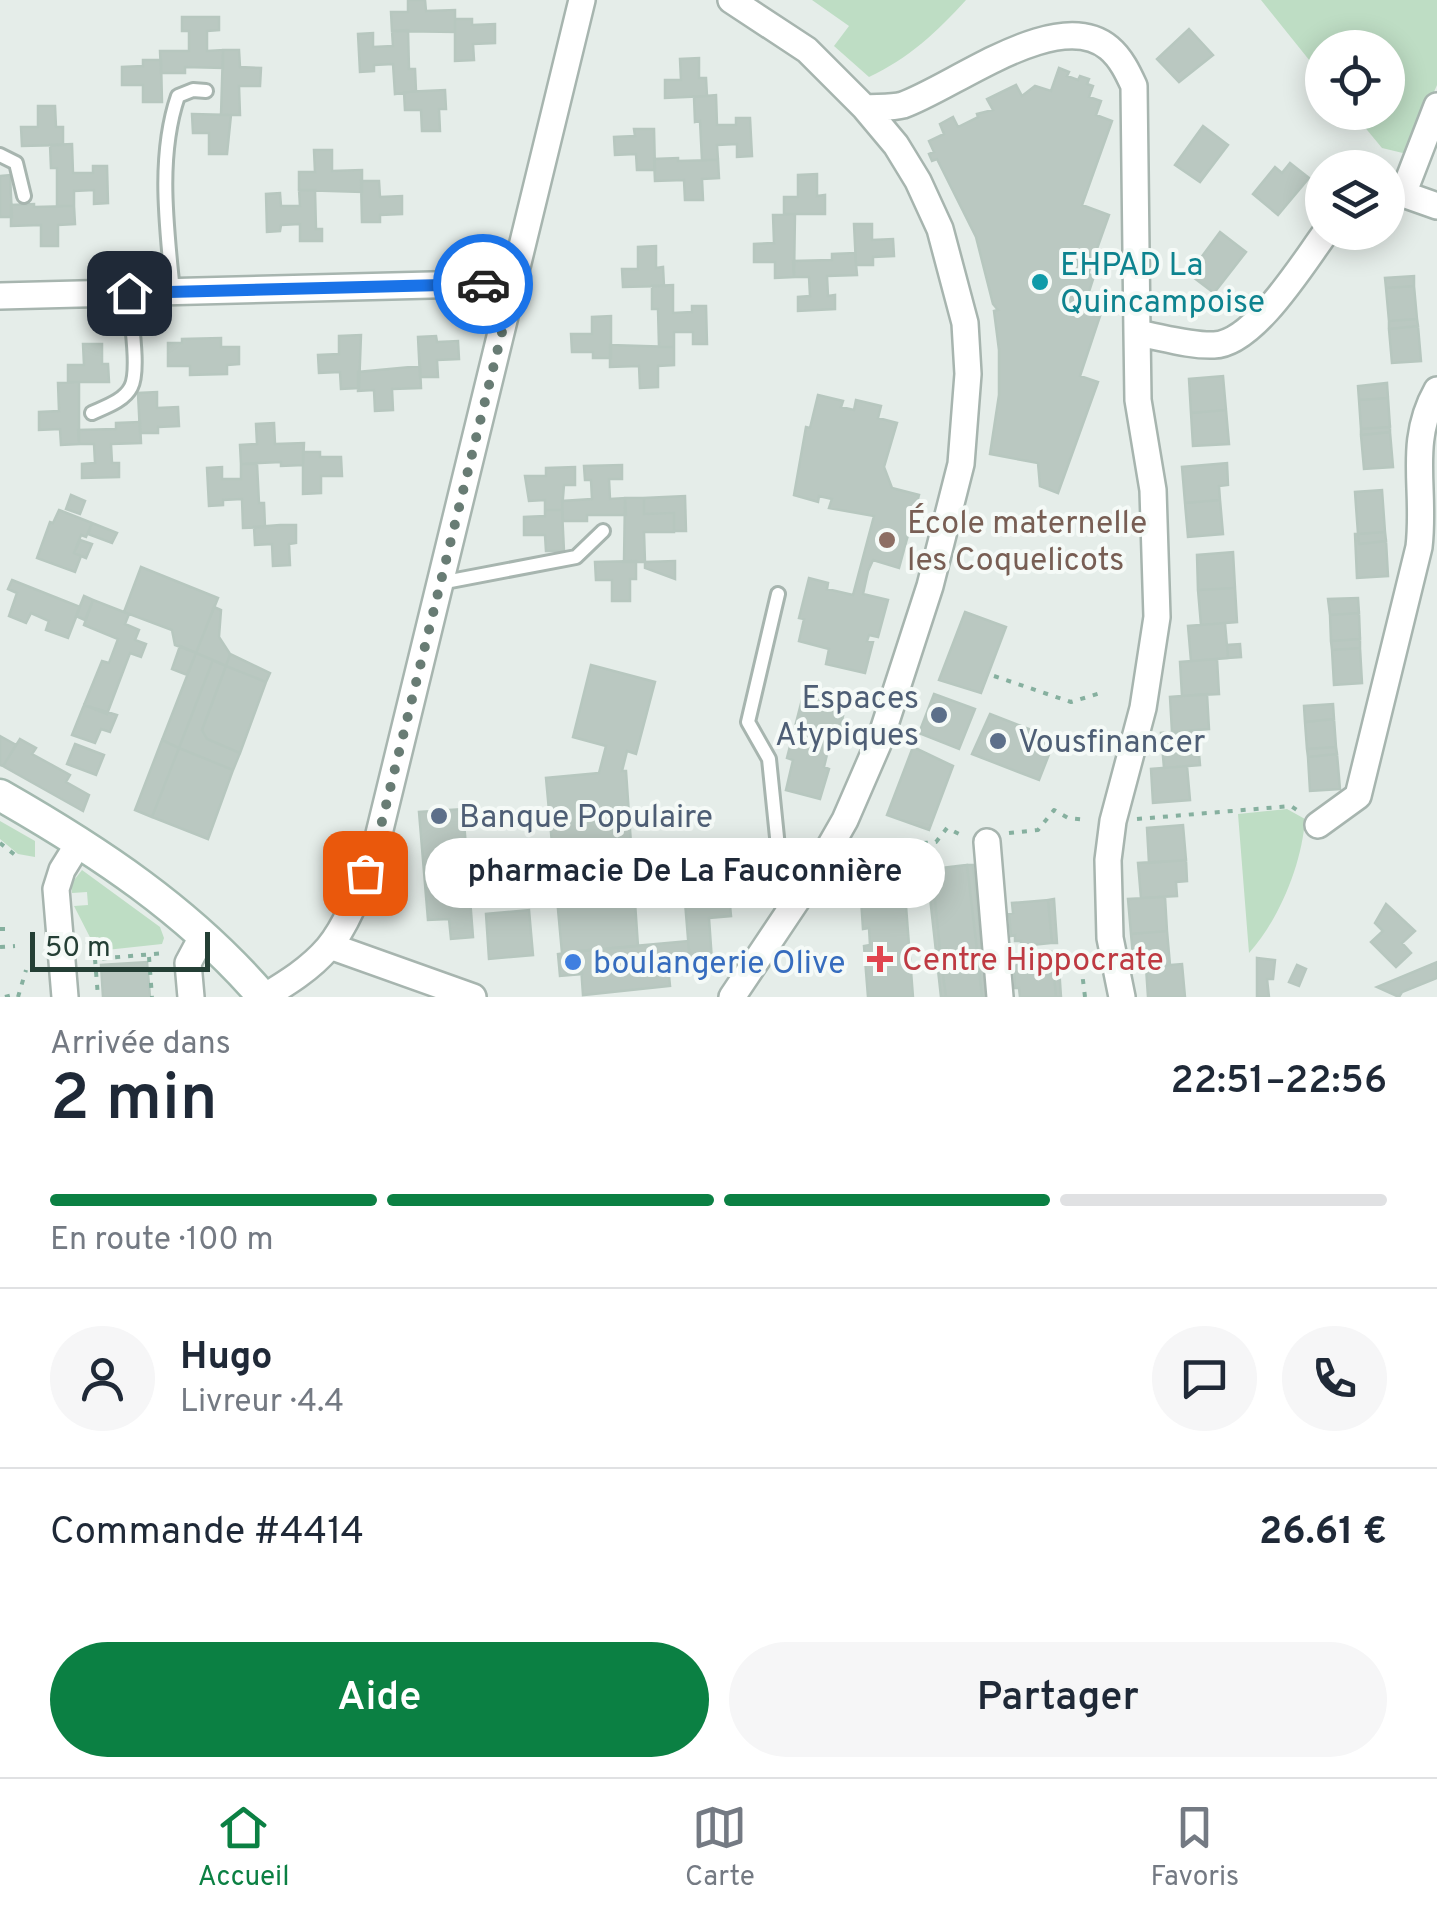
<!DOCTYPE html>
<html lang="fr">
<head>
<meta charset="utf-8">
<style>
	:root { --surface:#fff; --page:#f6f6f7; --text:#1f2937; --muted:#747a83; --line:#e0e1e3; --accent:#0b8043 }
	body { margin:0; font-family:Overpass,sans-serif; background:var(--page); color:var(--text); height:100vh; display:flex; flex-direction:column; font-size:38px; white-space:nowrap }
	* { box-sizing:border-box; margin:0 }
	p { font-size:32px; color:var(--muted) }
	.icon { flex:none; width:55px; height:55px; fill:none; stroke:currentColor; stroke-width:2; stroke-linecap:round; stroke-linejoin:round }
	.map { position:relative; height:997px; overflow:hidden }
	.sheet { display:flex; flex-direction:column; background:var(--surface); flex:1 }
	.sheet>* { flex:none }
	.buttons { position:absolute; left:1305px; top:30px; display:grid; gap:20px }
	.buttons a { display:grid; place-items:center; width:100px; height:100px; border-radius:50%; background:var(--surface); box-shadow:0 5px 25px #0003; font-size:50px }
	.scale { position:absolute; left:30px; bottom:25px; width:180px; box-sizing:border-box; padding-left:10px; border:5px solid #243f35; border-top:0; font-size:28px; line-height:35px; white-space:nowrap; color:#243f35; -webkit-text-stroke:8px #f5faf7; paint-order:stroke }
	.pin { position:absolute; display:grid; place-items:center; width:85px; height:85px; color:#fff; margin:-42px; border-radius:20px; box-shadow:0 5px 15px #0006 }
	.courier { position:absolute; display:grid; place-items:center; width:100px; height:100px; margin:-50px; border:8px solid #1a73e8; border-radius:50%; background:#fff; color:#222; box-shadow:0 2px 12px #0007 }
	.bubble { position:absolute; height:70px; border-radius:35px; background:var(--surface); box-shadow:0 5px 25px #0003; font-size:32px; font-weight:600; line-height:70px; text-align:center }
	.summary em { font-style:normal; font-weight:600 }
	.summary div { display:flex; flex-direction:column-reverse }
	.summary { display:flex; align-items:center; justify-content:space-between; height:170px; padding:0 50px }
	h1 { font-size:65px; font-weight:600; line-height:75px }
	.bar { display:grid; grid-template-columns:repeat(4,1fr); gap:15px 10px; align-content:center; height:120px; padding:0 50px }
	.bar i { height:12px; border-radius:8px; background:var(--line) }
	.bar .selected { background:var(--accent) }
	.bar p { grid-column:span 4 }
	.line { display:flex; align-items:center; gap:25px; padding:0 50px; border-top:2px solid var(--line) }
	.line div { flex:1 }
	.round { display:grid; place-items:center; flex:none; width:105px; height:105px; border-radius:52px; background:var(--page) }
	.cta { display:flex; gap:20px; margin-top:auto; padding:20px 50px }
	.cta a { flex:1; height:115px; border-radius:60px; background:var(--accent); color:#fff; font-size:40px; font-weight:600; line-height:115px; text-align:center }
	.cta a+a { background:var(--page); color:var(--text) }
	.menu { display:flex; justify-content:space-around; align-items:center; height:140px; border-top:2px solid var(--line); background:var(--surface); font-size:28px; color:var(--muted) }
	.menu a { display:grid; justify-items:center; gap:5px }
	.menu .selected { color:var(--accent) }
	.map>svg:first-child { display:block }
	.green { fill:#beddc4 }
	.building { fill:#bac8c1; stroke:#b7c7bf; stroke-width:2.5 }
	.lines { fill:none; stroke-linecap:round; stroke-linejoin:round }
	.lane-casing { stroke:#a7b5af; stroke-width:18 }
	.street-casing { stroke:#a7b5af; stroke-width:30 }
	.secondary-casing { stroke:#a3b9af; stroke-width:35 }
	.path { stroke:#86b09f; stroke-width:4; stroke-dasharray:5 8; stroke-linecap:butt }
	.lane { stroke:#fff; stroke-width:12 }
	.street { stroke:#fff; stroke-width:25 }
	.secondary { stroke:#fff; stroke-width:30 }
	.done { stroke:#687c74; stroke-width:10; stroke-dasharray:0 18 }
	.route { stroke:#1a73e8; stroke-width:12 }
	.culture-dot { fill:#0f9aa8; stroke:#f5faf7; stroke-width:4 }
	.education-dot { fill:#8d6e63; stroke:#f5faf7; stroke-width:4 }
	.service-dot { fill:#5c6f8a; stroke:#f5faf7; stroke-width:4 }
	.health-dot { fill:#e0444e; stroke:#f5faf7; stroke-width:4 }
	.shop-dot { fill:#3f7fe0; stroke:#f5faf7; stroke-width:4 }
	.labels { text-anchor:middle; stroke-width:8; stroke-linejoin:round; paint-order:stroke }
	.culture-label { font-size:32px; fill:#0d838f; stroke:#f5faf7; text-anchor:start }
	.education-label { font-size:32px; fill:#785e54; stroke:#f5faf7; text-anchor:start }
	.service-label { font-size:32px; fill:#4e5e75; stroke:#f5faf7; text-anchor:start }
	.health-label { font-size:32px; fill:#be3a42; stroke:#f5faf7; text-anchor:start }
	.shop-label { font-size:32px; fill:#366cbe; stroke:#f5faf7; text-anchor:start }
</style>
</head>
<body>
<div class="map">
<svg width="1437" height="997" viewBox="0 0 1437 997">
	<rect width="100%" height="100%" fill="#e5ede9"/>
	<!-- green -->
	<path class="green" d="M812,0h154c-28,31 -58,59 -97,77l-35,-31 15,-20z
		M1261,0h176v85l-30,69 -25,-6 -29,-35 35,-1v-64h-66v28z
		M1287,809l18,10c-3,45 -26,101 -56,134l-11,-139z
		M0,821l35,20v16l-17,-3 -18,-15z
		M82,870l78,57 4,11 -2,6 -65,7 -23,-45 14,-1 -1,-13 -15,1 -1,-9z"/>
	<!-- building -->
	<path class="building" d="M408,0h17l1,11 29,-1v22l-63,-1 -1,-19h17z
		M182,17h37v13l-12,1v20l16,-1v18l-38,-1v6h-24l-1,-22h29v-20h-7z
		M472,19v6l23,-1v19l-22,1 1,16 -19,1v-42z
		M1189,29l24,26 -34,27 -22,-23z
		M408,30l1,39h6l1,22 -21,3 -2,-30 -19,1v6l-14,1 -2,-38 15,-1v14l20,-1 -1,-15z
		M223,50h16l1,17 21,1 -1,18h-21l1,29h-19z
		M699,58v20h7l1,18 -42,2v-18h16l-1,-21z
		M143,60h18l1,42h-19v-17h-21v-18l21,-1z
		M1059,68l10,4 -2,4 11,4 2,-4 9,3 -2,5 6,2 -4,11 12,4 -5,14 16,6 -30,84 27,10 -21,59 6,2 -8,25 17,6 -23,69 18,6 -40,111 -18,-7 -2,-23 -48,-9 9,-59v-45l-5,-39 4,-1 -5,-6 -17,-67 -39,-78 -5,2 -3,-7 5,-2 -5,-11 15,-7 -4,-10 13,-7 5,10 20,-10 -1,-3 16,-4 -6,-11 29,-14 6,11 13,-10 16,5z
		M445,90l1,19h-7l1,22h-18l-1,-21h-16l-1,-18z
		M716,95l1,30h19v-7h14l2,38 -15,1v-13l-20,1 1,15h-16l-2,-39 -5,1 -1,-25z
		M38,106h17l1,21h7v18l-41,1 -1,-19h17z
		M192,114l39,1 -4,39h-18v-21h-16z
		M1203,126l25,19 -28,37 -25,-17z
		M634,129h20l1,41h-18l-1,-16 -21,1 -1,-18 21,-1z
		M72,144l1,29h20v-7h14l1,37 -14,1v-14l-20,1v15h-17v-38h-6l-1,-23z
		M314,150h18v21l30,-1v22l-63,-2v-18h16z
		M678,158v3l40,-1 1,18 -17,1 1,21h-18l-1,-20 -29,1 -1,-22z
		M1290,163l19,15 -31,37 -25,-21 22,-27 7,6z
		M817,174v22l8,-1v19h-41v-17h14v-22z
		M10,175l2,42h-12v-41z
		M361,181h18l1,16 22,-1v18l-22,1v7h-18z
		M299,190h16l1,39h6v12h-22v-17l-19,1 -1,6 -13,1 -1,-38 14,-1 1,13h19z
		M34,204v3l40,-1 1,18 -17,1v21h-17v-21l-30,1v-21z
		M795,214l-1,63 -19,1v-16h-21v-18l20,-1 -1,-28z
		M854,224h18v16l21,-1 1,17 -21,1v8h-17z
		M1220,232l26,20 -32,41 -25,-19z
		M656,246v22l7,-1 1,19 -41,1 -1,-18h16v-22z
		M855,253l2,22 -30,1 1,20 7,-1v14l-37,2v-14l12,-1 -1,-19h-15l-1,-16 39,-1v-6z
		M1414,276v10l-28,2 -1,-10z
		M673,285v28l19,-1v-6h14l1,38h-14v-12h-19v15h-15l-1,-38h-6v-23z
		M1414,286l3,33 -28,2 -3,-33z
		M611,316v42h-18v-6h-21l-1,-18h21v-17z
		M1417,319l1,7 -29,3v-8z
		M1418,326l3,35 -29,2 -3,-34z
		M361,335l-2,53 -18,1 -1,-17 -21,1 -1,-18 21,-1v-18z
		M436,336l1,6 21,-1 1,18 -22,1 1,17h-18l-2,-40z
		M221,338v9h18v17l-12,1v9l-37,1v-9h-22v-23h14v-4z
		M83,344h19v20h6l1,18h-41v-17h16z
		M610,345l64,2v18l-16,1v21l-18,1 -1,-22 -29,1z
		M420,366l1,22 -29,1 1,21 -18,1 -1,-21 -16,1v-19z
		M1223,376l3,34 -35,3 -2,-34z
		M79,382v62l-18,1 -1,-16 -21,1v-18l20,-1 -1,-28z
		M1387,383l1,15 -29,2 -1,-14z
		M157,392v16l21,-1 1,19 -21,1v6h-18l-2,-40z
		M818,395l25,6 -2,6 13,3 2,-10 25,6 -3,12 19,5 -13,44 8,21 27,7 -20,73 -26,-8 -5,11 -5,23 25,6 -10,37 -9,-2 -2,6 6,1 -8,31 -39,-9 3,-15 -30,-8 5,-22 -5,-1 10,-40 19,5 -1,6 26,6 21,-79 -45,-8 3,-9 -13,-3 -1,6 -24,-7 12,-68 4,1z
		M1388,398l2,29 -29,2 -2,-29z
		M1226,410l3,34 -36,2 -2,-33z
		M140,422l1,21 -30,1 1,19h7v14l-37,1v-14l13,-1 -1,-19h-15l-1,-14 38,-1v-6z
		M274,423l1,21 29,-1 -1,22 -22,1v-4l-40,2 -1,-19 17,-1 -1,-20z
		M1390,427v5l-29,3v-6z
		M1390,432l3,35 -29,2 -3,-34z
		M303,452h17v5h21l1,19h-21v17l-18,1z
		M1227,463l1,22 -9,1 1,14 -35,3 -3,-36z
		M241,464h16l2,39h5l1,24 -22,1 -1,-29 -19,1v5l-14,1 -2,-38 15,-1v12h19z
		M622,465v14h-13l1,20 15,-1 1,17h-39v6h-24l-1,-20 30,-2 -1,-19h-6l-1,-14z
		M575,467v18h-11l-2,25h-17v-10l-16,1 -4,-25h21v-8z
		M1382,490l3,42 -27,2 -3,-42z
		M71,495l14,6 -5,13 -14,-5z
		M685,496l1,35h-12v-18l-30,1v-16z
		M625,498h19v16l30,-1v19h-30l1,30h-21z
		M1220,500l3,34 -35,3 -3,-34z
		M59,510l33,13 -6,14 -5,-2 -7,18 7,3 -6,16 -38,-14 13,-36 3,1z
		M545,510h17l2,41h-18l-1,-16h-21v-18l21,-1z
		M92,523l25,10 -5,10 -24,-9z
		M280,525h16v18l-7,1 1,21 -17,1 -1,-22 -17,1 -1,-18z
		M1385,532l1,9 -27,3 -1,-10z
		M1355,534h3l1,10 27,-3 2,35 -31,2z
		M80,540l12,4 -6,14 -12,-5z
		M1233,552l2,36 -37,2 -1,-35z
		M636,561v18h-6v22h-18v-21h-16l-1,-18z
		M675,561v18l-30,-11v-6z
		M141,567l77,31 -22,55 -21,-8 -3,-15 -48,-18z
		M12,580l68,27 -12,31 -22,-8 3,-9 -18,-8 -5,10 -17,-7 8,-23 -9,-4z
		M1235,588l2,34 -36,3 -3,-35z
		M84,596l9,4 -8,20 -9,-4z
		M1358,598l1,15 -29,2 -2,-16z
		M93,600l36,14 -4,10 14,6 -4,10 11,4 -5,13 -11,-4 -23,61 -23,-9 18,-44 7,2 9,-24 -34,-14z
		M214,607l7,3 -2,27 11,17 -4,12 -30,-13z
		M965,612l41,15 -25,66 -42,-13z
		M1359,613l1,26 -29,2 -1,-26z
		M1225,623l3,35 -37,3 -3,-35z
		M1360,639v9l-28,2 -1,-9z
		M1240,644l1,13 -13,1 -1,-13z
		M180,646l16,7 -9,22 -15,-6z
		M1360,648l2,35 -28,2 -2,-35z
		M196,653l17,7 -34,88 -17,-8z
		M230,654l40,19 -4,9 -40,-16z
		M1217,659l2,35 -37,2 -2,-34z
		M213,660l13,6 -24,64 5,9 33,14 -7,17 -54,-22z
		M591,665l64,17 -19,72 -9,-3 -5,20h4l12,175 -76,7 -16,-175 53,-5 7,-27 -33,-9z
		M226,666l40,16 -26,71 -33,-14 -5,-9z
		M805,688l38,8 -5,19 5,1 -3,13 -5,-2 -5,15 -6,25 5,2 -9,30 -34,-9 7,-30 -6,-2z
		M934,694l41,15 -16,40 -40,-16z
		M1207,694l2,35 -37,3 -2,-35z
		M1333,704l1,15 -29,3 -1,-16z
		M84,705l33,10 -7,17 -9,-3 -6,14 -23,-8z
		M990,714l65,25 -16,41 -67,-26z
		M1334,719l2,28 -29,2 -2,-27z
		M1197,730l3,35 -36,3 -3,-35z
		M0,736l16,9 -13,21 -3,-1z
		M20,739l16,9 -4,6 38,21 -4,7 23,13 -6,16 -80,-45z
		M162,740l17,8 -27,69 -17,-7z
		M75,744l29,11 -8,20 -29,-11z
		M913,747l40,19 -24,64 -42,-15z
		M1336,747l1,7 -29,3 -1,-8z
		M179,748l54,22 -25,69 -56,-22z
		M1337,754l3,35 -30,2 -2,-34z
		M1187,766l3,34 -37,3 -2,-34z
		M463,809l10,128 -22,2 -2,-20 -21,1 -9,-108z
		M1183,825l3,35 -37,3 -2,-35z
		M1186,860l1,21 -11,1 1,14 -36,2 -3,-35z
		M967,865l10,85 -31,4v-5l-6,1 -8,-81z
		M967,865h6l9,85h-5z
		M932,869l8,81 6,-1 2,19h-6l4,29h-5l-14,-127z
		M727,872l4,44 -22,2 3,43 -22,2 -7,-86z
		M890,872v9l14,-1 9,117h-45l-4,-51 6,-1 -1,-17 -6,1 -3,-46 14,-1 -1,-9z
		M1165,897l2,34 -36,3 -3,-35z
		M1054,899l3,44h-5l-4,-43z
		M1048,900l4,43 -31,3v-5h-6v-6l-4,1 -2,-22 4,-1 -1,-10z
		M1386,904l29,27 -13,12 9,10 -15,14 -25,-25 12,-11 -8,-8z
		M529,910l4,45 -44,4 -3,-45z
		M1167,931l3,34 -36,3 -3,-34z
		M688,941l2,22 -22,3 2,20 -87,9 -3,-44z
		M580,951l2,23 -22,2 -2,-22z
		M1052,952h6l3,45h-5z
		M1052,952l4,45h-36l-1,-9h-4l-1,-22h3l-1,-6 7,-1 -1,-4z
		M1257,958l18,2 -2,19h-6l2,18h-12z
		M983,959l5,38h-6l-4,-37z
		M978,960l4,37h-36l-4,-29h6l-1,-5z
		M147,962l3,35h-47l-2,-32z
		M1437,962v16l-35,14 -3,5 -22,-10z
		M1182,964l3,33h-37l-2,-30z
		M1297,965l9,4 -7,17 -10,-4z"/>
	<g class="lines">
		<!-- lane casing -->
		<g class="lane-casing">
			<path id="lane" d="M0,155l16,8 8,33
				M173,292c-6,-63 -16,-135 5,-196l15,-6 13,1
				M92,413c13,-6 32,-12 39,-26 9,-17 -1,-73 -2,-94
				M440,583l136,-26 27,-26
				M778,594l-30,128 21,37 9,88 7,14 28,15"/>
		</g>
		<!-- street casing -->
		<g class="street-casing">
			<path id="street" d="M731,0l76,50 58,58 31,37 22,36 22,48 25,94 3,51 -7,90 -31,122 -49,151 -36,83 -32,56 -81,121
				M865,108c12,-1 27,0 38,-3 51,-18 155,-100 206,-57 12,10 19,25 25,38l3,247c24,4 52,13 77,12 40,-1 89,-82 112,-113
				M1403,194l34,-88
				M1388,197l15,-3 34,12
				M0,296l514,-13
				M1318,825l40,-29 61,-249c7,-59 -12,-104 18,-157
				M987,842l13,155
				M330,946l143,51
				M65,997l-9,-108 6,-19 18,-29
				M191,997l-3,-34 15,-28
				M264,997c23,-14 46,-28 64,-49 23,-28 35,-69 48,-102l206,-846
				M1122,997l-12,-59 -2,-78 5,-39 30,-113 14,-91 -4,-127 -15,-90 -1,-67"/>
		</g>
		<!-- secondary casing -->
		<g class="secondary-casing">
			<path id="secondary" d="M0,795c98,56 189,116 263,202"/>
		</g>
		<!-- path -->
		<path class="path" d="M994,676l77,26 33,-10
			M1137,819l154,-13 9,6
			M1009,833l29,-3 16,-20 14,8 20,2
			M0,843l15,12
			M858,848l78,-6 11,-14 18,9
			M0,929h7
			M87,942l8,17 71,-6
			M0,947l15,-1
			M149,957l3,40
			M95,959l3,38
			M5,997l12,-3
			M18,997l8,-27
			M1085,997l-3,-25 7,-8"/>
		<!-- lane -->
		<use href="#lane" class="lane"/>
		<!-- street -->
		<use href="#street" class="street"/>
		<!-- secondary -->
		<use href="#secondary" class="secondary"/>
	</g>
	<g class="lines">
		<!-- done -->
		<path class="done" d="M365,873l11,-27 138,-563 -31,1"/>
		<!-- route -->
		<path class="route" d="M129,293l354,-9"/>
	</g>
	<!-- markers -->
	<circle class="culture-dot" cx="1040" cy="282" r="10"/>
	<circle class="education-dot" cx="887" cy="540" r="10"/>
	<g class="service-dot">
		<circle cx="939" cy="715" r="10"/>
		<circle cx="998" cy="741" r="10"/>
		<circle cx="439" cy="816" r="10"/>
	</g>
	<path class="health-dot" d="M875 944h10v10h10v10h-10v10h-10v-10h-10v-10h10z"/>
	<circle class="shop-dot" cx="573" cy="962" r="10"/>
	<g class="labels">
		<!-- culture labels -->
		<g class="culture-label">
			<text x="1060" y="275">EHPAD La<tspan x="1060" dy="37">Quincampoise</tspan></text>
		</g>
		<!-- education labels -->
		<g class="education-label">
			<text x="907" y="533">École maternelle<tspan x="907" dy="37">les Coquelicots</tspan></text>
		</g>
		<!-- service labels -->
		<g class="service-label">
			<text x="919" y="708" text-anchor="end">Espaces<tspan x="919" dy="37">Atypiques</tspan></text>
			<text x="1018" y="752">Vousfinancer</text>
			<text x="459" y="827">Banque Populaire</text>
		</g>
		<!-- health labels -->
		<g class="health-label">
			<text x="902" y="970">Centre Hippocrate</text>
		</g>
		<!-- shop labels -->
		<g class="shop-label">
			<text x="593" y="973">boulangerie Olive</text>
		</g>
	</g>
</svg>
<div class="buttons">
<a><svg class="icon" aria-label="locate" viewBox="0 0 24 24"><circle cx="12" cy="12" r="6"/><path d="M12 2v4M12 18v4M2 12h4M18 12h4"/></svg></a>
<a><svg class="icon" aria-label="layers" viewBox="0 0 24 24"><path d="M12 4l9 5-9 5-9-5zM3 14l9 5 9-5"/></svg></a>
</div>
<div class="scale">50 m</div>
<div class="pin" style="left:365px;top:873px;background:#ea580c"><svg class="icon" aria-label="bag" viewBox="0 0 24 24"><path d="M5 8h14l-1 12H6zM9 8a3 3 0 0 1 6 0"/></svg></div>
<div class="pin" style="left:129px;top:293px;background:#1f2937"><svg class="icon" aria-label="home" viewBox="0 0 24 24"><path d="M3 11l9-7 9 7M6 9v11h12V9"/></svg></div>
<div class="courier" style="left:483px;top:284px"><svg class="icon" aria-label="car" viewBox="0 0 24 24"><path d="M5 17H2v-5l4-1 3-4h7l3 4 3 1v5h-3M9 17h6M6 11h13"/><circle cx="7" cy="17" r="2"/><circle cx="17" cy="17" r="2"/></svg></div>
<div class="bubble" style="left:425px;top:838px;width:520px">pharmacie De La Fauconnière</div>
</div>
<section class="sheet">
<div class="summary"><div><h1>2 min</h1><p>Arrivée dans</p></div><em>22:51–22:56</em></div>
<div class="bar"><i class="selected"></i><i class="selected"></i><i class="selected"></i><i></i><p>En route · 100 m</p></div>
<div class="line" style="height:180px"><a class="round"><svg class="icon" aria-label="person" viewBox="0 0 24 24"><circle cx="12" cy="8" r="4"/><path d="M4 21q1-7 8-7t8 7"/></svg></a><div><b>Hugo</b><p>Livreur · 4.4</p></div><a class="round"><svg class="icon" aria-label="chat" viewBox="0 0 24 24"><path d="M4 5h16v11H9l-5 4z"/></svg></a><a class="round"><svg class="icon" aria-label="phone" viewBox="0 0 24 24"><path d="M5 4h4l2 5-3 2q2 4 5 5l2-3 5 2v4C11 20 4 13 5 4z"/></svg></a></div>
<div class="line" style="height:130px"><div>Commande #4414</div><b>26.61 €</b></div>
<div class="cta"><a>Aide</a><a>Partager</a></div>
</section>
<nav class="menu">
<a class="selected"><svg class="icon" aria-label="home" viewBox="0 0 24 24"><path d="M3 11l9-7 9 7M6 9v11h12V9"/></svg>Accueil</a>
<a><svg class="icon" aria-label="map" viewBox="0 0 24 24"><path d="M3 6l6-2 6 2 6-2v14l-6 2-6-2-6 2zM9 4v14M15 6v14"/></svg>Carte</a>
<a><svg class="icon" aria-label="saved" viewBox="0 0 24 24"><path d="M7 4h10v16l-5-4-5 4z"/></svg>Favoris</a>
</nav>
</body>
</html>
